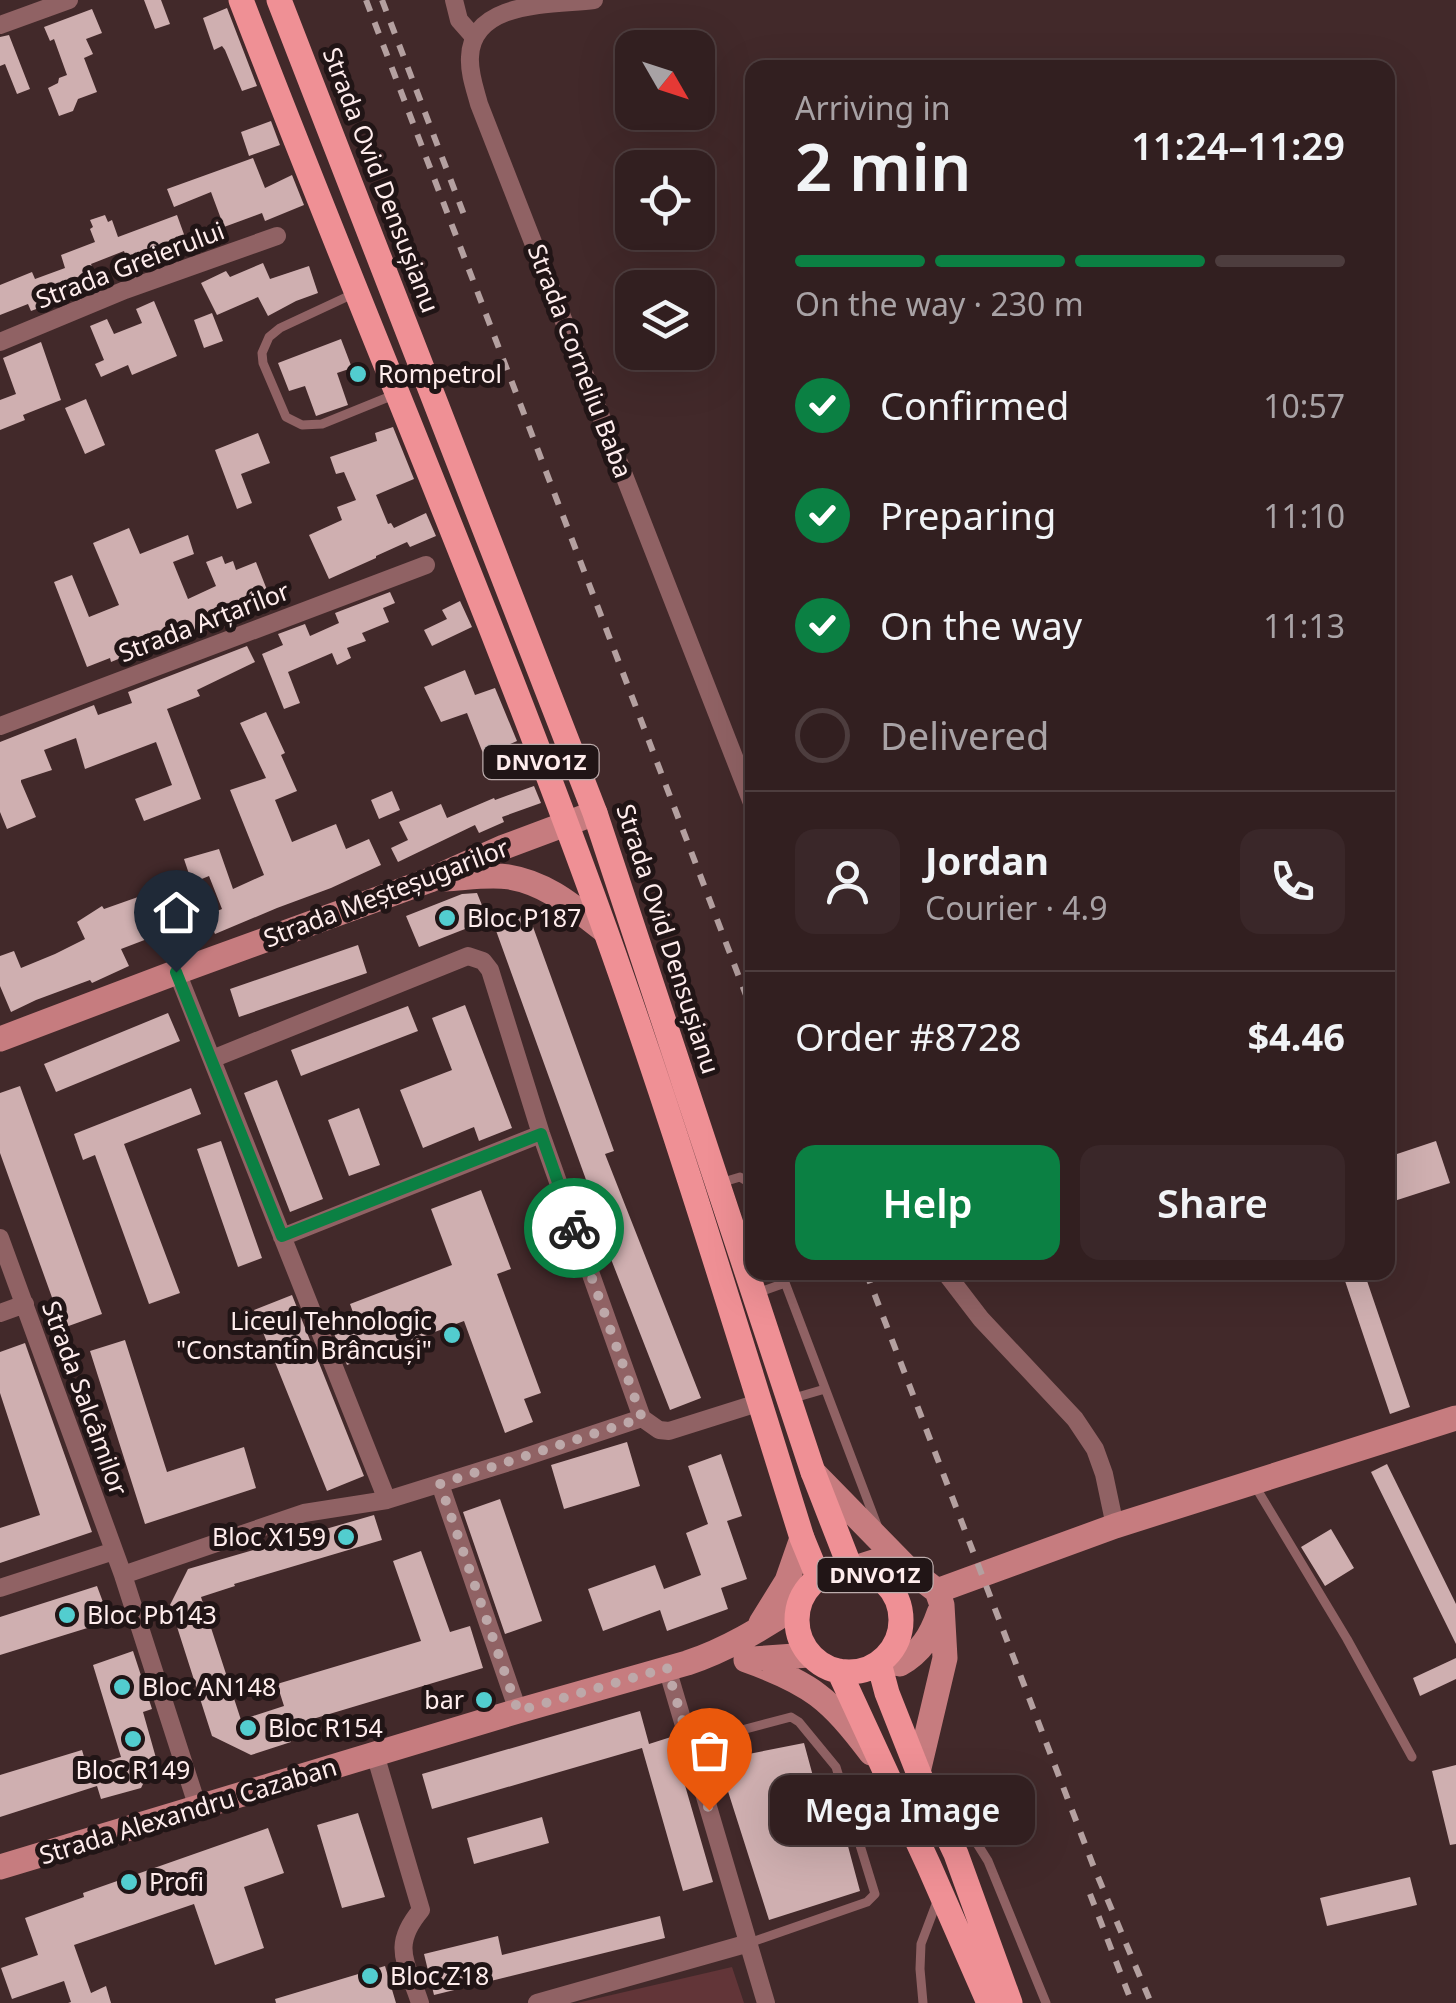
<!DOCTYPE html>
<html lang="en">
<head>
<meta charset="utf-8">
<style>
	:root { --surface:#321f20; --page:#3a2729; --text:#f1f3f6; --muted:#a8a2a5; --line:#4d3d3e; --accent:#0b8043 }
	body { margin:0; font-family:"Noto Sans",sans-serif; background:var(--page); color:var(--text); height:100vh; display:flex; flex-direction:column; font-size:38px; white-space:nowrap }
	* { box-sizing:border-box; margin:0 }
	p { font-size:32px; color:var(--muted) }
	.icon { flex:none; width:55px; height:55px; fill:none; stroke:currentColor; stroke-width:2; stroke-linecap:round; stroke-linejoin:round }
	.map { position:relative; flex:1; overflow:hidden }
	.panel { position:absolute; left:745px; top:60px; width:650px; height:1220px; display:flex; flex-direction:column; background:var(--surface); border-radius:20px; box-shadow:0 10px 40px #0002,0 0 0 2px var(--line) }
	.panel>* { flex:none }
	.needle { width:65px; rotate:129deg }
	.controls { position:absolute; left:615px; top:30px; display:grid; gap:20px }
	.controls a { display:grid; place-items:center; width:100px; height:100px; border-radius:20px; background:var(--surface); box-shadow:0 10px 40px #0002,0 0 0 2px var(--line); font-size:50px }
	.pin { position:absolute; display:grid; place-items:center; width:85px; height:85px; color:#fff; margin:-102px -42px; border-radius:50% 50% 50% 0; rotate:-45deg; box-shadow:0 0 10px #0007 }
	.pin .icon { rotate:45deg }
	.courier { position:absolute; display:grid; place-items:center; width:100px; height:100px; margin:-50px; border:8px solid #0b8043; border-radius:50%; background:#fff; color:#222; box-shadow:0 2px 12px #0007 }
	.bubble { position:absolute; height:70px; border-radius:20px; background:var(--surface); box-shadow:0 10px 40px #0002,0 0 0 2px var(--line); font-size:32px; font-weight:600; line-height:70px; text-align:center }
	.head em { font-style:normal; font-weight:600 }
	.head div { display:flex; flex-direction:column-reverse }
	.head { display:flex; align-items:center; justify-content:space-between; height:170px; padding:0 50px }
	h1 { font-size:65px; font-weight:600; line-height:75px }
	.bar { display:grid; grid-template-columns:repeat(4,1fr); gap:15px 10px; align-content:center; height:120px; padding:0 50px }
	.bar i { height:12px; border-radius:8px; background:var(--line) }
	.bar .current { background:var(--accent) }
	.bar p { grid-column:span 4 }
	.line { display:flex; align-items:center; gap:25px; padding:0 50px; border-top:2px solid var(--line) }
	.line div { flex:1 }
	.round { display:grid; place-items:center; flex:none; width:105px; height:105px; border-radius:20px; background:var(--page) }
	ol { padding:0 50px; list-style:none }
	li { display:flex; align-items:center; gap:30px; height:110px }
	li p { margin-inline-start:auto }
	li .icon { padding:10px; border-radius:50%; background:var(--accent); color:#fff; stroke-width:4 }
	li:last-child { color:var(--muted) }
	li i { width:55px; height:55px; border:5px solid var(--line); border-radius:50% }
	.button { display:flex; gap:20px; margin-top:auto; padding:20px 50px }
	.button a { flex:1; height:115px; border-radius:20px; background:var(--accent); color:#fff; font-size:40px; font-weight:600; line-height:115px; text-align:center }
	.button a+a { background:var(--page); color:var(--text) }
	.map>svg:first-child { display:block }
	.green { fill:#623538 }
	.building { fill:#cfafb0 }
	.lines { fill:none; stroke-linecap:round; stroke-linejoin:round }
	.lane { stroke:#906264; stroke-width:9 }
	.street { stroke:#906264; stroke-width:18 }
	.secondary { stroke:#c67c7f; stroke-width:25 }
	.primary { stroke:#ef9095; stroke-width:25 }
	.rail { stroke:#b4a0a0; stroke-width:6; stroke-dasharray:12 12; stroke-linecap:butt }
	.done { stroke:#bda8a9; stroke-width:10; stroke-dasharray:0 18 }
	.route { stroke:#0b8043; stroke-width:12 }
	.poi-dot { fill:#52cdcf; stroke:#211516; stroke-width:4 }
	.labels { text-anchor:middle; stroke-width:10; stroke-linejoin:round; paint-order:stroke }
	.shield { fill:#211516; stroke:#bcacac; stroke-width:2.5 }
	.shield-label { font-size:22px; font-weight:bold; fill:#ffeded }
	.street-label { font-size:25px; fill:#ffeded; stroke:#211516 }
	.poi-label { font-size:25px; fill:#ffeded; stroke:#211516; text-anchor:start }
</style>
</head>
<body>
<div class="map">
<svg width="1456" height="2003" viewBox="0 0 1456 2003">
	<rect width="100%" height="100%" fill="#42292a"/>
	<!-- green -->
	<path class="green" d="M732,1967l12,36h-167z"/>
	<!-- building -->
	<path class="building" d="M144,0h17l9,24 -15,5z
		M227,8l30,78 -15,5 -17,-41 -3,-4 -8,4 -11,-32z
		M92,9l10,24 -16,6 7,15 -9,4 13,34 -19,7 -5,12 -14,5 -11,-28 10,-5 1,-5 8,-3 -13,-36 -4,2 -6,-14z
		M9,35l21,54 -13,5 -12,-30 -5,2v-29z
		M271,121l9,24 -31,11 -8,-24z
		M253,158l12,30 27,-13 12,30 -39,16 -3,-8 -38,14 -13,-35 -37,15 -7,-18z
		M105,215l3,7 4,-2 6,17 59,-22 13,36 -58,22 -8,-22 -33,13 9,21 -69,26 -3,-7 -28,11v-30l32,-13 3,7 30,-11 -4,-13 34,-13 -5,-13 3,-2 -3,-7z
		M263,263l7,16 39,-13 9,27 -22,8 -28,15 -10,-19 -41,18 -16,-32 25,-12 4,6z
		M154,301l23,55 -45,19 -4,-10 -27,12 -6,-13 9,-4 -14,-34 17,-7 7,15 28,-11 -6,-14z
		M212,313l11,28 -19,7 -10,-28z
		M341,339l11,29 -15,5 11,32 -32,11 -11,-30 -16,5 -11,-28z
		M41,342l20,58 -38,15 2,5 -25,10v-30l16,-6 -13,-36z
		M86,399l19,46 -20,9 -20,-46z
		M393,427l21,52 -38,16 12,29 3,-1 3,5 32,-15 10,23 -26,11 -3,-5 -31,14v2l-47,21 -20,-44 33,-15 -5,-13 19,-7 -12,-28 -8,2 -6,-17 47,-16 -2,-8z
		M258,433l12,30 -29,11 11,29 -15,6 -22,-59z
		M129,528l11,26 48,-19 6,19 -21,8 15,37 28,-13 -10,-24 16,-6 3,8 8,-3 3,9 20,-8 15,38 -87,34 -3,-8 -54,24 1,5 -17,7 -1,-4 -23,9 -33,-85 18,-7 17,42 30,-12 -26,-62z
		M390,592l5,11 -12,5 6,14 -27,11 4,8 -19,7 4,10 -14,7 -5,-12 -44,19 12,31 -16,6 -22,-55 21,-9 -5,-11 27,-10 5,12 29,-13 -4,-10z
		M460,601l12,26 -40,19 -8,-16 23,-11 -5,-9z
		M247,646l8,16 -58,28 3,6 -33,13 34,90 -57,22 -9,-22 37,-14 -16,-43 -71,27 -9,-31 -32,12 8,20 -31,10v2l15,35 -29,12 -7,-17v-70l94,-37 4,10 34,-12 -4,-11z
		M465,670l10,25 20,-7 22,53 -16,7 6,16 -17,7 -23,-58 -26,9 -17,-35z
		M266,712l19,41 -4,2 16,36 -22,9 17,42 44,-18 10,25 23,-10 12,26 -50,23 -54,20 -62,26 -8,-19 15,-6 -13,-33 -17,7 -8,-24 35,-10 14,40 31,-14 -34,-85 36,-12 -26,-55z
		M534,786l7,17 -39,14 2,5 -25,11 -4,-8 -77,37 -7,-14 17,-8 -9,-18 42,-18 6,14 47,-20 1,2z
		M392,791l8,19 -21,9 -8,-19z
		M477,893l11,27 -69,27 -13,-31 56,-22z
		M138,897l5,14 27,-10 15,45 -25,9 -5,-19 -34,13 8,17 -37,17 -2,-3 -54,20 -25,12 -11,-26v-30l14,-5 7,17 34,-14 30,-15 -8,-17 25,-16 2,3z
		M528,913l86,238 -9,3 96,244 -31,12 -86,-220 5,-2 -95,-263z
		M358,945l9,28 -128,44 -9,-28z
		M465,1005l47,123 -33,13 -5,-14 -51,21 -23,-58 52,-20 -20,-52z
		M408,1006l10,25 -117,45 -10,-26z
		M168,1013l12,28 -124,51 -12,-28z
		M277,1080l46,119 -33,13 -46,-119z
		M20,1086l82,228 -39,14 -63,-175v-60z
		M191,1088l10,26 -77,30 56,149 -31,11 -54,-149 -12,5 -9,-26z
		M359,1108l21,57 -31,11 -21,-56z
		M221,1141l41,117 -24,9 -41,-118z
		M1436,1141l14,42 -62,20v-46z
		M481,1190l30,79 -14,5 44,119 -17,6 9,23 -28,11 -41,-112 -117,44 -17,-41 24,-9 -4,-11 102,-39 -21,-56z
		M1342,1272h22l46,135 -20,7z
		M292,1295l72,181 -37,15 -73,-181z
		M125,1340l42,132 77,-25 12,41 -111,36 -55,-173z
		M25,1343l67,189 -92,31v-35l40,-13 -40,-122v-41z
		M627,1442l13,44 -76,23 -13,-44z
		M721,1454l21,62 -15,5 20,58 -26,9 7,21 -61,22 -7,-21 -57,21 -15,-42 67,-24 9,24 37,-14 -15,-42 22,-9 -20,-58z
		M1387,1464l69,140v40l-85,-172z
		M500,1499l42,122 -37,13 -42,-122z
		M374,1515l8,25 -148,44 1,2 -34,11 40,123 43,-14 -7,-22 144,-43 -28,-80 28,-10 29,81 20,-6 13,42 -197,59 5,15 -40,13 -39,-19 -42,-131 18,-36z
		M1331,1529l23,39 -29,18 -24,-39z
		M97,1586l13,35 -110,34v-38z
		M133,1651l19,58 -9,3 13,46 -15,30 -40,11 -4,-13 -97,31v-42l82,-25 5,17 34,-10 -28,-92z
		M1456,1658v21l-36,17 -7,-18z
		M640,1711l9,33 22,-7 42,145 -30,9 -41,-143 -210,61 -10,-35z
		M804,1743l26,96 15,-4 15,56 -91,29 -51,-160z
		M1456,1765v79l-6,1 -18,-74z
		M358,1813l27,84 -43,11 -25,-83z
		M542,1817l7,26 -75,21 -7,-26z
		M268,1828l16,45 -40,14 20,61 -49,17 -21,-61 -120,41 17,48 15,-7 5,17h-43l3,-1 -7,-21 -52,18 -11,-31 37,-13 -13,-37 59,-21 -1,-4z
		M1410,1877l7,28 -90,21 -7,-28z
		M660,1916l5,22 -231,57 -10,-41 74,-18 4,19z
		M385,1966l11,37h-120l-1,-4z"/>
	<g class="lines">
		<!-- lane -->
		<path class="lane" d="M353,294l-73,34 -11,9 -7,16 1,10 23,54 16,8 20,-1 74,-30
			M720,1183l20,-6 8,5 4,9
			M781,1272l96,253
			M757,1293l28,-10
			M794,1398l31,-9
			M1255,1486l92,153 65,118
			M689,1744l102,-27 8,5 37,45 39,127 -8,8 -118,41
			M945,1808l33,37 10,16 58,142
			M923,2003l-3,-34 1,-25 17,-45"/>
		<!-- street -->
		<path class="street" d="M454,0l5,20 15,17
			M594,0c-41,5 -122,0 -124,57 -1,16 5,32 9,47l273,699
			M0,25l69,-25
			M0,342l125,-52 152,-54
			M0,726l426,-161
			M177,972l210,528
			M212,1059l256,-103 15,5 7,9 51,164 101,284 17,12 10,1 92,-29
			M282,1237l259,-103
			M0,1238l123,337 75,233
			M945,1272l36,47 94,100 20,30 9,25 11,52
			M0,1313l25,-9
			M440,1484l78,227
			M123,1575l181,-62 83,-13 132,-41 123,-41
			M0,1588l114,-37
			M667,1668l99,335
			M375,1754l46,156c-31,37 -14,52 -1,93
			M537,2003l212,-60"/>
		<!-- secondary -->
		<path class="secondary" d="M445,879c21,-1 44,-5 64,-2 38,6 66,31 96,54
			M0,1039l177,-67 253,-92 74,-33 91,-34
			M813,1472l93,95
			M855,1568l22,-7 29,6 31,24 5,14 3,53 -27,114
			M937,1591l178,-65 341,-108
			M761,1623l26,-42 15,-43
			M752,1659l57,-4
			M746,1660c65,23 84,39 125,93
			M882,1661l18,3c21,-12 31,-28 39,-51
			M0,1867l518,-156 169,-48c40,-13 75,-35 111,-58"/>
		<!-- primary -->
		<path class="primary" d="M241,0c120,312 253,620 366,935 71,199 132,402 195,603l16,39
			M279,0l316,813 218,659 37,95
			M797 1620a52 52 0 1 1 104 0a52 52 0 1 1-104 0Z
			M879,1663l8,30 36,91 33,70 54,149
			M839,1671l90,195 60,137"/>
		<!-- rail -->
		<path class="rail" d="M366,0l386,1011
			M382,0l84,220
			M866,1272l227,593 58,138
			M1090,1894l42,109"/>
	</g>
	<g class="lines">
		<!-- done -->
		<path class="done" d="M574,1228l68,190 -202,66 78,227 149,-43 42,142"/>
		<!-- route -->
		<path class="route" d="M176,972l106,264 259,-102 33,94"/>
	</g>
	<!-- markers -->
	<g class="poi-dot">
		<circle cx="358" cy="374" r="10"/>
		<circle cx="447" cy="918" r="10"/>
		<circle cx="452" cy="1335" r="10"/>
		<circle cx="346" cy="1537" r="10"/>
		<circle cx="67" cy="1615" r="10"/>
		<circle cx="122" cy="1687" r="10"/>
		<circle cx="484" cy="1700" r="10"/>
		<circle cx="248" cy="1728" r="10"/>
		<circle cx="133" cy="1739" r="10"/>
		<circle cx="129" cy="1882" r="10"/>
		<circle cx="370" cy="1976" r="10"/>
	</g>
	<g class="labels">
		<!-- shield labels -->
		<g class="shield">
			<rect x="483.5" y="745" width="115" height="34" rx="8"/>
			<rect x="817.5" y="1558" width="115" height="34" rx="8"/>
		</g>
		<g class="shield-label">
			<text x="541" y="770">DNVO1Z</text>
			<text x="875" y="1583">DNVO1Z</text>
		</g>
		<!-- street labels -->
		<g class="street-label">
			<text transform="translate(381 180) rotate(69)" y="9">Strada Ovid Densușianu</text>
			<text transform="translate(130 265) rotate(-21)" y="9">Strada Greierului</text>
			<text transform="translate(580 361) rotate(69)" y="9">Strada Corneliu Baba</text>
			<text transform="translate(204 622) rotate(-21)" y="9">Strada Arțarilor</text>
			<text transform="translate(386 893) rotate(-21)" y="9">Strada Meșteșugarilor</text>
			<text transform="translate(668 939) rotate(72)" y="9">Strada Ovid Densușianu</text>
			<text transform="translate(85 1398) rotate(70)" y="9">Strada Salcâmilor</text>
			<text transform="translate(188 1811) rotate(-17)" y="9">Strada Alexandru Cazaban</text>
		</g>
		<!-- poi labels -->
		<g class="poi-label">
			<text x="378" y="383">Rompetrol</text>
			<text x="467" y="927">Bloc P187</text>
			<text x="432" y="1330" text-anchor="end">Liceul Tehnologic<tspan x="432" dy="29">"Constantin Brâncuși"</tspan></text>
			<text x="326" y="1546" text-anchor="end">Bloc X159</text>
			<text x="87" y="1624">Bloc Pb143</text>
			<text x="142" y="1696">Bloc AN148</text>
			<text x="464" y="1709" text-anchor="end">bar</text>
			<text x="268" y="1737">Bloc R154</text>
			<text x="133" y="1779" text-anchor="middle">Bloc R149</text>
			<text x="149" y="1891">Profi</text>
			<text x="390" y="1985">Bloc Z18</text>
		</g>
	</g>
</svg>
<div class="controls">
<a><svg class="needle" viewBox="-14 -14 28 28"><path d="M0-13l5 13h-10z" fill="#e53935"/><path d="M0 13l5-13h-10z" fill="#a8a2a5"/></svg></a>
<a><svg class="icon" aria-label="locate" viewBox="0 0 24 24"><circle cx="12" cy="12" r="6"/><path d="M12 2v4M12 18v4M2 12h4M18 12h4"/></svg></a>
<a><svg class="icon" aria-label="layers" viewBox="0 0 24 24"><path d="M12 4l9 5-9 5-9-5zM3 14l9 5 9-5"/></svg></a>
</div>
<div class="pin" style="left:709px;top:1810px;background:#ea580c"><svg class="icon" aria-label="bag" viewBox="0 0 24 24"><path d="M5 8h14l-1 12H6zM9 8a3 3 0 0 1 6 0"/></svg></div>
<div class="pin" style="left:176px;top:972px;background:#1f2937"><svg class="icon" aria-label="home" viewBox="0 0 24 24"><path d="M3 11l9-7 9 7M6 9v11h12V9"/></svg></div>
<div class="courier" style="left:574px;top:1228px"><svg class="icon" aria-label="bike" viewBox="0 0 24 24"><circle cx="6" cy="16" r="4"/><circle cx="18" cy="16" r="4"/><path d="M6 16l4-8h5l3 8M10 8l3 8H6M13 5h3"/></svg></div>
<div class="bubble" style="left:770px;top:1775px;width:265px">Mega Image</div>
<section class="panel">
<div class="head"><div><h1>2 min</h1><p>Arriving in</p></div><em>11:24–11:29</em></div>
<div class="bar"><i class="current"></i><i class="current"></i><i class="current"></i><i></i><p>On the way · 230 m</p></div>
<ol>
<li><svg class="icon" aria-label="check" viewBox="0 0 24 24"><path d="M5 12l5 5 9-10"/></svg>Confirmed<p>10:57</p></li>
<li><svg class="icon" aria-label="check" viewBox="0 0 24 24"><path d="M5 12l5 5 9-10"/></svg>Preparing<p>11:10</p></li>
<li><svg class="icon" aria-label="check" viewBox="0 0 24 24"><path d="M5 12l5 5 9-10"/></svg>On the way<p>11:13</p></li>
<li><i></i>Delivered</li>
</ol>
<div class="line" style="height:180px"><a class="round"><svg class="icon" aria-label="person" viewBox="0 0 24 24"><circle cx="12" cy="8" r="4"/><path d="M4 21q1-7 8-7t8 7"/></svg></a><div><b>Jordan</b><p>Courier · 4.9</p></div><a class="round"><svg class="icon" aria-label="phone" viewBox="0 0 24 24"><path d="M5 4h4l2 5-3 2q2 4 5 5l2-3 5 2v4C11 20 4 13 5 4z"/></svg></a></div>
<div class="line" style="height:130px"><div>Order #8728</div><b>$4.46</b></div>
<div class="button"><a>Help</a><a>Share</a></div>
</section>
</div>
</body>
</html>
